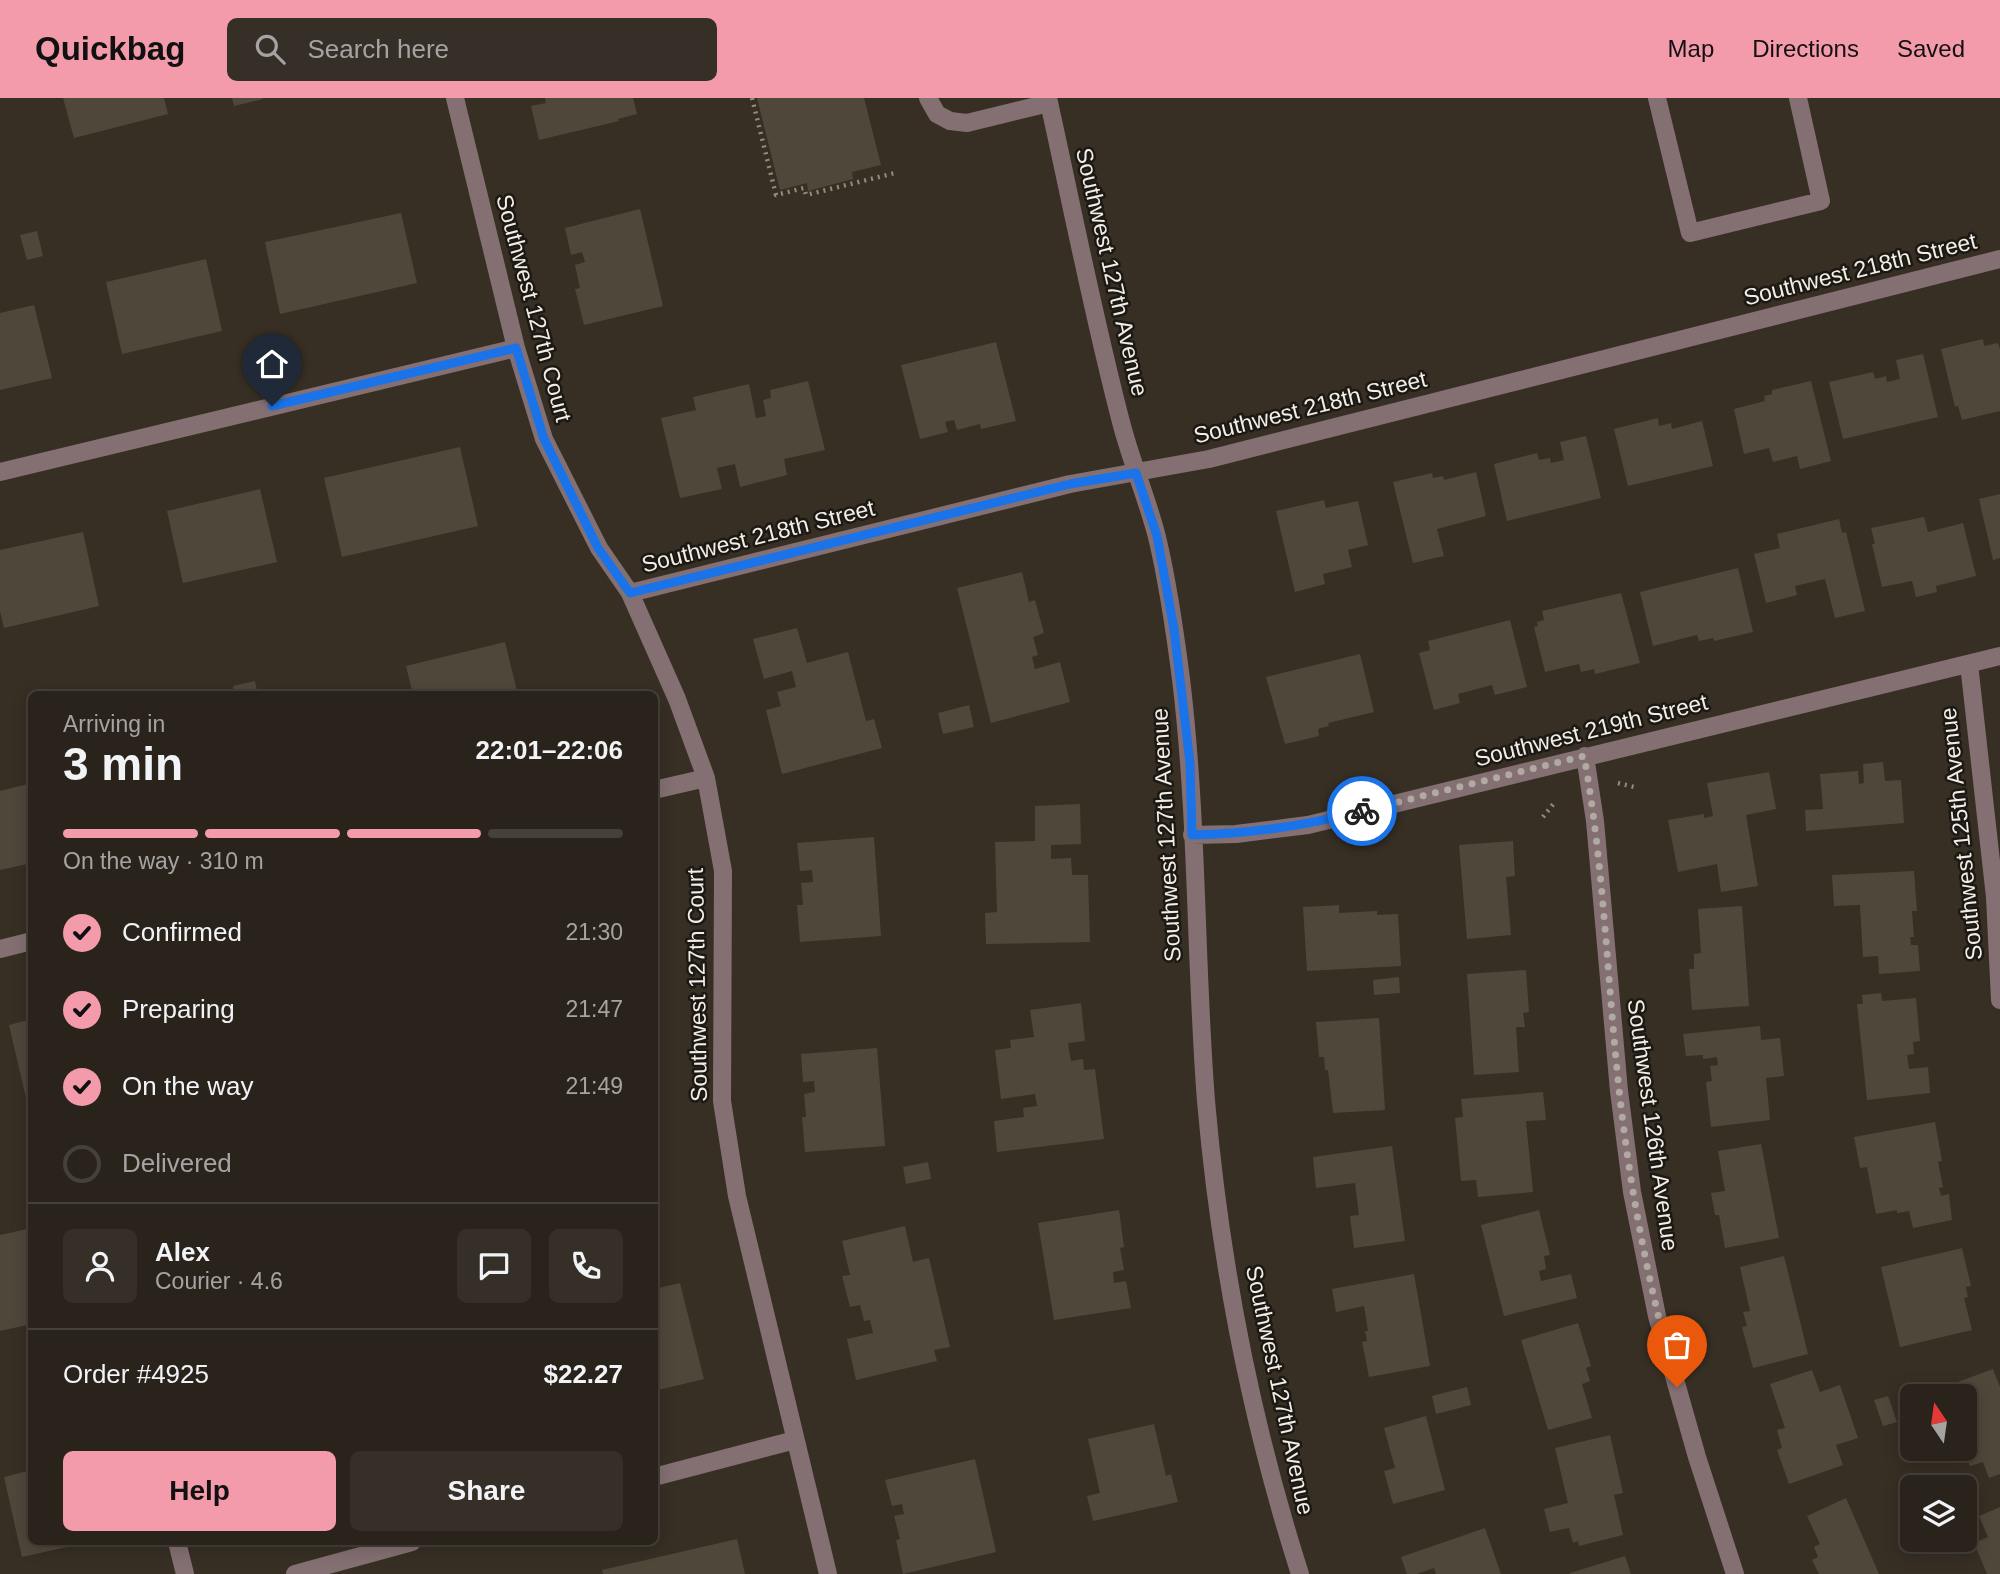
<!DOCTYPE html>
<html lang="en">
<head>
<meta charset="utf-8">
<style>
	:root { --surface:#29231b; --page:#352f28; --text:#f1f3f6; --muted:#a5a4a3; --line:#45403a; --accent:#f39aab }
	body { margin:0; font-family:Arial,sans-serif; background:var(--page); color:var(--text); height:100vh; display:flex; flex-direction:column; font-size:26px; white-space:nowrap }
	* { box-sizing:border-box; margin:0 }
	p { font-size:23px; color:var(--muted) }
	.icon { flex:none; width:38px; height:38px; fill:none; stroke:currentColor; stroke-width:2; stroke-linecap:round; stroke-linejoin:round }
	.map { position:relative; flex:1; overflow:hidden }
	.sheet { position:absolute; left:28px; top:593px; width:630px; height:854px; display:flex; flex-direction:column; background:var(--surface); border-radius:10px; box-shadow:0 4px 18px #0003,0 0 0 2px var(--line) }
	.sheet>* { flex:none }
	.needle { width:46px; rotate:347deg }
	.buttons { position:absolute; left:1900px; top:1286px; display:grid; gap:14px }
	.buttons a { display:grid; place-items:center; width:77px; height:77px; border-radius:10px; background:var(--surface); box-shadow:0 4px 18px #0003,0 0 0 2px var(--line); font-size:35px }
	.pin { position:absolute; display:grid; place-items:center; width:60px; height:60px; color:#fff; margin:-72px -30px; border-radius:50% 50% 50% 0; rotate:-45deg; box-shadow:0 0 7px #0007 }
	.pin .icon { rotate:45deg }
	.courier { position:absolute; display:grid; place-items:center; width:70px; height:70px; margin:-35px; border:5px solid #1a73e8; border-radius:50%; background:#fff; color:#222; box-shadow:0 2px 9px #0007 }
	.summary em { font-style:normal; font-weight:800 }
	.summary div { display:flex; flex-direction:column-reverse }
	.summary { display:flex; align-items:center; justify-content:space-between; height:119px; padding:0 35px }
	h1 { font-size:46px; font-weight:800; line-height:52px }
	.bar { display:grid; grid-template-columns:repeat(4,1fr); gap:10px 7px; align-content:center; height:84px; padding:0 35px }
	.bar i { height:9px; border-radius:5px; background:var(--line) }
	.bar .on { background:var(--accent) }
	.bar p { grid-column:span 4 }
	.line { display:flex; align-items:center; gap:18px; padding:0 35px; border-top:2px solid var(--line) }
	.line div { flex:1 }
	.round { display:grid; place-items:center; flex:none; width:74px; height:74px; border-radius:10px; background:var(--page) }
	ol { padding:0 35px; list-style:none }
	li { display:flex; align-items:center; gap:21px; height:77px }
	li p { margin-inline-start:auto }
	li .icon { padding:7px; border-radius:50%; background:var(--accent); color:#111; stroke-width:4 }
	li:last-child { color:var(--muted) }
	li i { width:38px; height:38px; border:4px solid var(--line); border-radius:50% }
	.button { display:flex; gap:14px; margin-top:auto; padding:14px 35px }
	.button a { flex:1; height:80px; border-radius:10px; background:var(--accent); color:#111; font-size:28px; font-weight:800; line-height:80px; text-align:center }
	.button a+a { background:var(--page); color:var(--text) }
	header { display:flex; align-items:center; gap:42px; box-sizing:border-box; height:98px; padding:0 35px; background:var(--accent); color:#111 }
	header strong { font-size:33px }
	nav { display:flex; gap:38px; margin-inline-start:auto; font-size:24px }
	.search { width:490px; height:63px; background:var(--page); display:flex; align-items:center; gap:18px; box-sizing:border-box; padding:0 24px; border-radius:10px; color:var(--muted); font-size:26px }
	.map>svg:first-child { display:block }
	.building { fill:#50473b }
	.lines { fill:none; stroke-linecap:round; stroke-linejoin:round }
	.path { stroke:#918b81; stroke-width:4.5; stroke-dasharray:2 5; stroke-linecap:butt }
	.minor { stroke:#847073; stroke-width:18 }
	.done { stroke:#b1aaa1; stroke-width:7; stroke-dasharray:0 12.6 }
	.route { stroke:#1a73e8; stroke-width:9 }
	.labels { text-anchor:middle; stroke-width:5; stroke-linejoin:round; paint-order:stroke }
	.street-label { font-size:23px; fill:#f2ede5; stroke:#1c1813 }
</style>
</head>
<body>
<header>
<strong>Quickbag</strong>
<div class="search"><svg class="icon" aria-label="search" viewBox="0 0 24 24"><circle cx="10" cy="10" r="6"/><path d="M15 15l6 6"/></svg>Search here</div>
<nav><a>Map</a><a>Directions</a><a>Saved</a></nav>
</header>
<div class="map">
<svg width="2000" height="1476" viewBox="0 0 2000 1476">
	<rect width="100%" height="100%" fill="#372f24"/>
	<!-- building -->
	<path class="building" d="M63,0h101l4,16 -94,24z
		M232,0h31v1l-29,7z
		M545,0h88l4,16 -19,5 1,2 -80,19 -8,-34 15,-3z
		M757,0h107l17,67 -29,7 1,7 -45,12 -1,-8 -27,7z
		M640,111l23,97 -79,19 -9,-36 5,-1 -5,-23 10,-3 -3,-10 -11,3 -6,-27z
		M401,115l16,70 -137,31 -15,-72z
		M37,133l6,25 -16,4 -7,-25z
		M206,161l16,72 -100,23 -16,-72z
		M34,207l18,73 -52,12v-77z
		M1983,241l1,7 14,-3 2,6v62l-38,9 -4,-14 -3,1 -14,-58z
		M996,244l20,79 -35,8 -1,-5 -23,6 -3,-10 -9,2 3,10 -28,7 -19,-74z
		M1923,256l15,63 -95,22 -14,-57 44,-10 2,7 11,-3 1,6 13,-3 -4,-19z
		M808,283l17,69 -41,9 3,16 -47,12 -5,-23 -18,4 5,21 -42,9 -19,-80 35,-8 -3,-13 56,-13 7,34 10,-2 -3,-16 8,-2 -1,-8z
		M1811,283l20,80 -31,8 -3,-13 -24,6 -4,-14 -25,6 -10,-45 31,-8 -1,-5 8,-2v-4z
		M1658,320l1,8 12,-3 1,6 30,-8 11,45 -85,20 -14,-57z
		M1586,338l15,62 -94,23 -13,-57 43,-11 2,7 11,-2 1,5 13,-3 -4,-18z
		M460,349l18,79 -136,31 -18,-79z
		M1476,374l10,44 -49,13 7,27 -31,7 -20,-81 39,-9 1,5 10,-2 1,4z
		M260,391l17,73 -94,21 -16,-72z
		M2000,396v64l-7,2 -14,-61z
		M1324,402l2,8 32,-7 10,44 -20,5 4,17 -29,7 2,10 -30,8 -19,-81z
		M1924,419l4,15 35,-9 13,53 -40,10 1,6 -21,5 -4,-16 -30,6 -10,-43h3l-4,-16z
		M1839,421l3,14 4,-1 19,79 -30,7 -10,-39 -30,7 2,9 -31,8 -12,-49 26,-6 -3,-14z
		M83,434l16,74 -95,22 -4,-17v-61z
		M1738,470l15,64 -39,9 -1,-3 -14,3 -2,-6 -44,11 -13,-54z
		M1022,474l7,30 6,-2 9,33 -11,4 5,18 -6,2 3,12 25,-7 10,40 -79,21 -34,-135z
		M1621,495l19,70 -45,11 -1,-5 -13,3 -2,-8 -34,8 -11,-45 4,-1 -1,-4 7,-2 -2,-9z
		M1510,522l17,67 -32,8 -3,-10 -34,9 2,9 -26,7 -15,-57 11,-3 -2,-9z
		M797,530l10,35 41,-11 18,69 8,-2 8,29 -100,26 -16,-64 15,-4 -4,-14 19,-5 -4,-16 -28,8 -11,-40z
		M505,544l13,53h-105l-7,-29z
		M1360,556l14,58 -46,11 1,3 -11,3 1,7 -34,8 -19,-67z
		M255,583l3,14h-23l-2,-9z
		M969,607l5,22 -31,7 -5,-21z
		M1883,664l2,19 16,-1 3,43 -98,8 -1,-21 18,-1 -3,-35 38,-3 1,13 5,-1 -1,-19z
		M1769,674l7,37 -30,6 12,71 -37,6 -4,-28 -39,8 -10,-52 36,-6v4l9,-2 -6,-33z
		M28,686l4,14v65l-32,7v-79z
		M1080,706l1,40 -30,1v14l20,-1 1,17h16l2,67 -104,2 -1,-31 12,-1 -2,-70 40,-1v-35z
		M874,739l7,99 -81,6 -3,-37h6l-2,-22 12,-1 -1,-12 -12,1 -3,-28z
		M1513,743l2,35 -9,1 5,58 -44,4 -8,-94z
		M1914,773l3,40h-5l2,26h-4l1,8h7l2,26 -41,3 -1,-18 -15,1 -3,-52 -26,1 -2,-31z
		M1339,807v8l38,-2v4l21,-1 3,52 -94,5 -4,-64z
		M1742,808l7,100 -57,4 -3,-41h5v-15l7,-1 -3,-44z
		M1526,872l3,42 -6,1 2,14h-9l3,45 -45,3 -7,-101z
		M1399,879l1,16 -26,2 -1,-15z
		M1881,895l1,8 34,-3 4,43 -7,1 1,12 -7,1 2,14 19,-2 2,26 -63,7 -10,-96h6l-1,-9z
		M1081,905l4,38 -17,2 3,18 12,-2 1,11 11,-1 9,70 -107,13 -3,-31 30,-4 -1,-9 14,-2 -2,-12 -34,5 -6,-49 16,-2 -1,-8 24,-3 -4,-27z
		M1379,920l6,92 -52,3 -5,-43h-3l-1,-13h-5l-3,-35z
		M32,921v78l-6,1 -17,-73z
		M1760,928l1,14 19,-2 4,38 -18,2 4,42 -59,7 -5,-45 6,-1 -2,-15 8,-1 -1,-8 -14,2v-4l-17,1 -3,-22z
		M877,950l8,98 -80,6 -3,-35h4l-2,-23 11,-2 -1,-11 -11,1 -2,-28z
		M1543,994l3,28 -20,1 7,71 -55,5 -2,-17 -15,1 -6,-63 8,-1 -2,-18z
		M1935,1024l7,39 -4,1 5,25 -4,1 2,8 8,-2 3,26 -39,8 -4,-17 -12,2v-3l-21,4 -9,-47 -7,1 -6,-31z
		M1761,1046l18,94 -54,10 -6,-33h-4l-4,-22 14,-2 -7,-40z
		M1392,1048l13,95 -51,7 -4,-32 9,-1 -4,-32 -39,5 -3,-31z
		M928,1064l3,17 -25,5 -3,-17z
		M1119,1112l5,37 -4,1 4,22 -11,2 1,11 12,-2 5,27 -77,12 -16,-97z
		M1539,1112l11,45 -6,1 2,13 -7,2 2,10 30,-7 6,24 -73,18 -23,-91z
		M905,1128l8,36 16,-4 21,89 -16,3 3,11 -81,19 -9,-41 26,-6 -3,-13 -6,1 -4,-16 -10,2 -8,-31 8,-1 -8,-34z
		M32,1130v96l-32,7v-96z
		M1962,1150l9,38 -5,1 2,10 -4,1 8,32 -72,17 -19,-80z
		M1784,1158l24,98 -55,14 -11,-41 5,-1 -4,-14 7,-1 -10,-44z
		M1414,1176l16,92 -61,11 -7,-35 5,-1 -2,-10h3l-4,-25 -28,6 -4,-23z
		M680,1185l24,96 -50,12v-102z
		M1578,1225l13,43 -5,2 4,13 -8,3 10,34 -44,12 -27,-90z
		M1993,1271l7,18v87l-11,4 -6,-16 -13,4 -7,-17h2v-53h-45z
		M1812,1272l8,22 20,-7 18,53 -22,7 7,20 -54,19 -12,-34 5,-2 -5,-18 8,-2 -15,-44z
		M1467,1289l4,18 -35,9 -4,-18z
		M1888,1298l9,26 -14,4 -9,-26z
		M1426,1318l19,74 -52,14 -9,-33 11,-3 -11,-40z
		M1154,1326l12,52 5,-2 7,28 -85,19 -6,-25 13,-3 -12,-54z
		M1610,1337l13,58 -9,2 9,40 -44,11 -1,-5 -5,2 -4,-15 -19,4 -6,-23 24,-6 -13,-55z
		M975,1361l21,93 -93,22 -7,-34 4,-1 -6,-23 10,-2 -2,-10 -10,2 -7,-26z
		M32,1372v72l53,1 -63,14 -18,-80z
		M1846,1400l33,76h-60l-7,-14 6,-3 -4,-10 6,-3 -13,-28z
		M2000,1409v67h-13l-13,-31 14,-6 -9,-21z
		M1485,1430l16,46h-65l-2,-6 -17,6h-10l-6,-17z
		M737,1441l8,35h-142l-1,-4z
		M1625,1458l6,18h-61v-1z"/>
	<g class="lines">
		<!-- path -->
		<path class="path" d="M752,0l24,97 28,-7 2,7 89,-22
			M1618,685l20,5
			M1543,719l12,-15"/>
		<!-- minor -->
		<path class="minor" d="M455,0l61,250 28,91 55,109 31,45 47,106 29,79 17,93 -1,230 15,95 91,378
			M928,0l9,16 13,7 17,2 82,-20
			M1048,0c24,108 45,217 73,324 10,39 26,76 36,115 11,46 18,95 24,142 17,140 14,281 25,422 14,160 45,320 94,473
			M1657,0l33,135 131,-32 -23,-103
			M0,374l516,-124
			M630,495l440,-109 139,-25 791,-200
			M1969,566l26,233 5,103
			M1585,658l10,65 24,270 13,101 25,124 40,141 38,117
			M654,692l52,-12
			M1192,737l44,-1 72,-9 692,-169
			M0,851l32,-8
			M654,1379l141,-37
			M177,1444l8,32
			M295,1476l117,-32"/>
	</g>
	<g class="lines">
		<!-- done -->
		<path class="done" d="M1362,713l222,-55c20,110 23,222 35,333 11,101 30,200 58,298"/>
		<!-- route -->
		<path class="route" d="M272,308l244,-58 28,91 54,109 32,45 440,-109 66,-11 21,63 17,93 16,134 2,72c60,-1 112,-9 170,-24"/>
	</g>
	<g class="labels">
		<!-- street labels -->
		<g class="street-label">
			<text transform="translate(1860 171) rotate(-14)" y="8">Southwest 218th Street</text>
			<text transform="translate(1112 174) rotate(77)" y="8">Southwest 127th Avenue</text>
			<text transform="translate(534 210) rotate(75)" y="8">Southwest 127th Court</text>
			<text transform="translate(1310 309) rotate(-14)" y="8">Southwest 218th Street</text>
			<text transform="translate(758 438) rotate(-14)" y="8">Southwest 218th Street</text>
			<text transform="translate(1591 632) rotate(-14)" y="8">Southwest 219th Street</text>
			<text transform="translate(1961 736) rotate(-96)" y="8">Southwest 125th Avenue</text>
			<text transform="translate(1166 737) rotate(-93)" y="8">Southwest 127th Avenue</text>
			<text transform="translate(697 887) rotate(-91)" y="8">Southwest 127th Court</text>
			<text transform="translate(1653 1027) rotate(82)" y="8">Southwest 126th Avenue</text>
			<text transform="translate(1280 1292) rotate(78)" y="8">Southwest 127th Avenue</text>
		</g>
	</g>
</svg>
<div class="buttons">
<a><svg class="needle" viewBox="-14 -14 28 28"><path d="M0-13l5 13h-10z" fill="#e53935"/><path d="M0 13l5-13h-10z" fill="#a5a4a3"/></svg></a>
<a><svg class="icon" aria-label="layers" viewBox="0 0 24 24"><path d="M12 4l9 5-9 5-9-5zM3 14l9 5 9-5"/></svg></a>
</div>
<div class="pin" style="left:1677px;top:1289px;background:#ea580c"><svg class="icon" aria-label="bag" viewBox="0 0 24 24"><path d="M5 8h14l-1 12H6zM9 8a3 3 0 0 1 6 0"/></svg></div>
<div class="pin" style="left:272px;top:308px;background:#1f2937"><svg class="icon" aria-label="home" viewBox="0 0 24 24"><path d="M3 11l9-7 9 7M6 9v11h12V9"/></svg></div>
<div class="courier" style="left:1362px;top:713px"><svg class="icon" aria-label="bike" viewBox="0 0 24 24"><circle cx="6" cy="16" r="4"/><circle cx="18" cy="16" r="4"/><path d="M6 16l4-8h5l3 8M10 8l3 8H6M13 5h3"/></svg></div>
<section class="sheet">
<div class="summary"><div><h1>3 min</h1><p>Arriving in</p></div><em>22:01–22:06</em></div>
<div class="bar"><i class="on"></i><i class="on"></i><i class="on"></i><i></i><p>On the way · 310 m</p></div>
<ol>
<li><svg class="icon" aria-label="check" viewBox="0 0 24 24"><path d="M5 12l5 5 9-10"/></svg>Confirmed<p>21:30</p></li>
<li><svg class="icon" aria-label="check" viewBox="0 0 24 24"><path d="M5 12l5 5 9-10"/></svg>Preparing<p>21:47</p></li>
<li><svg class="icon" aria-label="check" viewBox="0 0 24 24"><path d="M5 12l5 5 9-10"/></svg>On the way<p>21:49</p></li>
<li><i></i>Delivered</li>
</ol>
<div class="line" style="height:126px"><a class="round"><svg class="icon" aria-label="person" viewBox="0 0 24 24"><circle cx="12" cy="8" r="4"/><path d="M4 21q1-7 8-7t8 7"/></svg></a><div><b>Alex</b><p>Courier · 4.6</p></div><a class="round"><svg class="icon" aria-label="chat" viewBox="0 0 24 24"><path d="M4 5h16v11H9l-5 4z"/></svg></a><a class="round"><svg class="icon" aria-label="phone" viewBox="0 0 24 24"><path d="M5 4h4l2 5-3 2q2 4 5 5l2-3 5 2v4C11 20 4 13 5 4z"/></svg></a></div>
<div class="line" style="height:91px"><div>Order #4925</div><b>$22.27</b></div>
<div class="button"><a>Help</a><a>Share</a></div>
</section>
</div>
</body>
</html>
